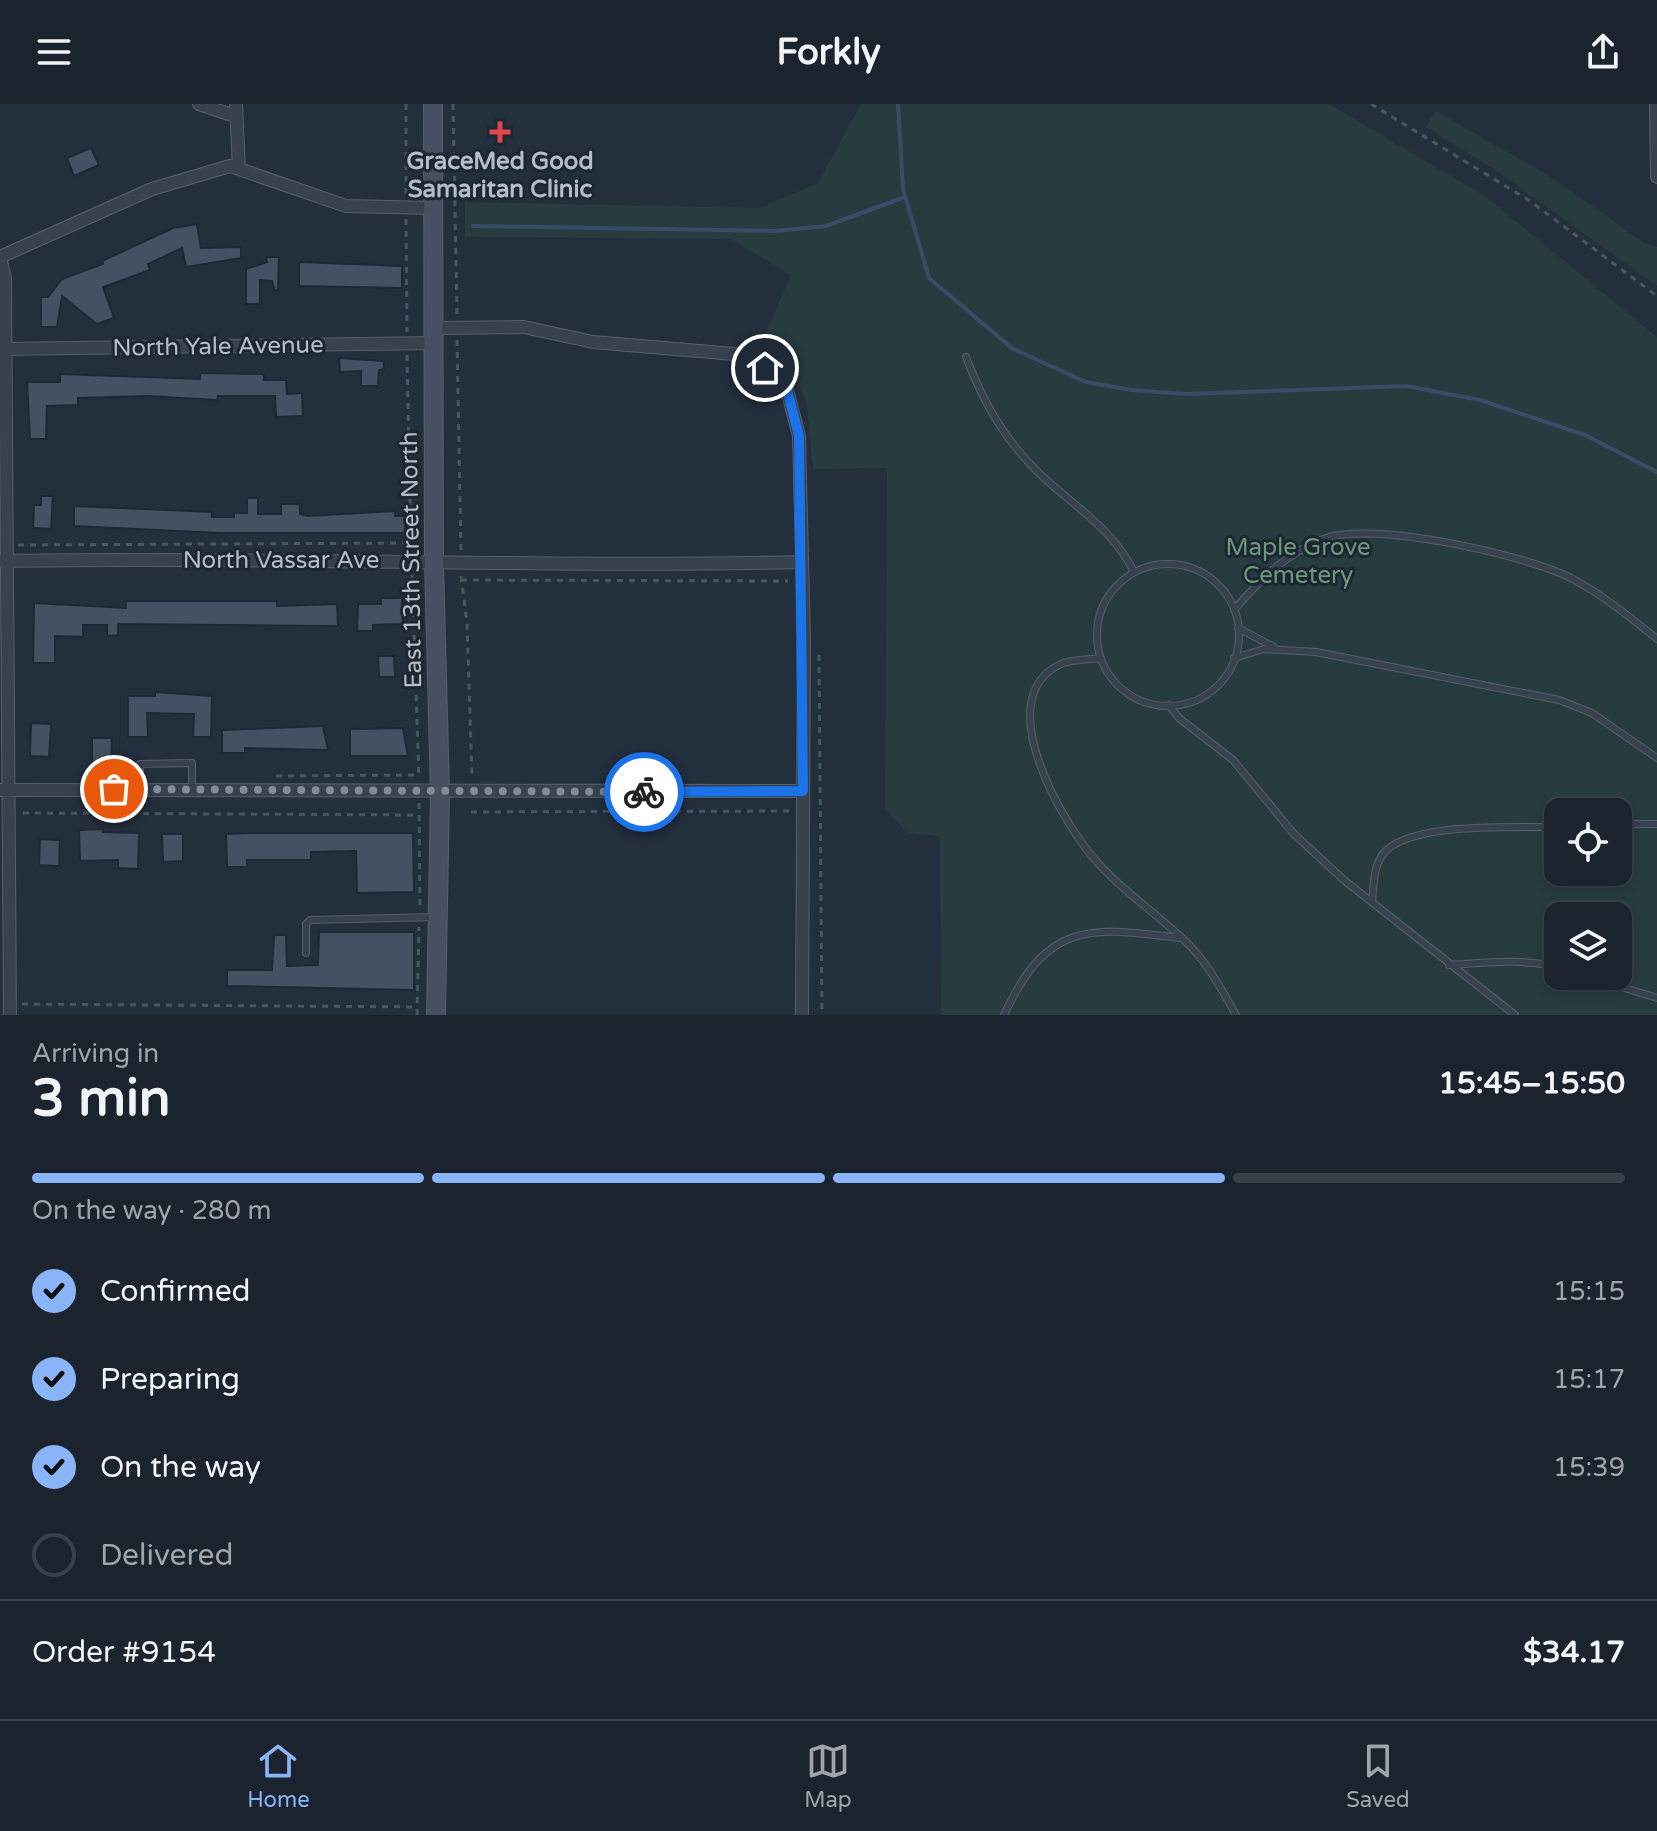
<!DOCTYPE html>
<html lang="en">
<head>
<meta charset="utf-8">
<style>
	:root { --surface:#1b232e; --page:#282f3a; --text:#f1f3f6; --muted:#a0a4aa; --line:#39404a; --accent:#8ab4f8 }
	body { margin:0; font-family:"Varela Round",sans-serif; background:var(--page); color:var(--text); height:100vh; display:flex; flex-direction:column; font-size:30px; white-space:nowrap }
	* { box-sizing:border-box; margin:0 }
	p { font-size:26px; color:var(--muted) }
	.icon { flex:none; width:44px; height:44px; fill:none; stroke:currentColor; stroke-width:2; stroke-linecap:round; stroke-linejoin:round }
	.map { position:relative; height:911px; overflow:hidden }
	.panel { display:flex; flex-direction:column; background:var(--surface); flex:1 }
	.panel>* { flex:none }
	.tools { position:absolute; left:1544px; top:694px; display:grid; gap:16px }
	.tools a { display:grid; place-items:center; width:88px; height:88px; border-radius:16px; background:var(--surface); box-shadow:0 4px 12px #0003,0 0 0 2px var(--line); font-size:40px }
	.pin { position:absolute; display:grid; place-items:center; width:68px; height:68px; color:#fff; margin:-34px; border:4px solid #fff; border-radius:50%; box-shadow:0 2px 8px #0007 }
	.courier { position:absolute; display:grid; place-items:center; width:80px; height:80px; margin:-40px; border:6px solid #1a73e8; border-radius:50%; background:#fff; color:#222; box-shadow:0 2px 10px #0007 }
	.headline em { font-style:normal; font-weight:700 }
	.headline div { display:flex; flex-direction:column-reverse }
	.headline { display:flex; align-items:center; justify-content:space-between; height:136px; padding:0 32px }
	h1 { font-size:52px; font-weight:700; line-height:60px }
	.bar { display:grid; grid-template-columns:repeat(4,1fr); gap:12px 8px; align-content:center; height:96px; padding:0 32px }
	.bar i { height:10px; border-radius:6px; background:var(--line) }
	.bar .on { background:var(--accent) }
	.bar p { grid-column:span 4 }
	.line { display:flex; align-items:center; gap:20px; padding:0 32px; border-top:2px solid var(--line) }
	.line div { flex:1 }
	ol { padding:0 32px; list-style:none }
	li { display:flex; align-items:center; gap:24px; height:88px }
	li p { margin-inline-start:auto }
	li .icon { padding:8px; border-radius:50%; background:var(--accent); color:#111; stroke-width:4 }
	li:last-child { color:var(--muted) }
	li i { width:44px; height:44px; border:4px solid var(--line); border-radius:50% }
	header { display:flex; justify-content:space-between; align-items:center; height:104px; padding:0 32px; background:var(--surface); font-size:36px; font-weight:700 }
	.dock { display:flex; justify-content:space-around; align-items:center; height:112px; border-top:2px solid var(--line); background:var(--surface); font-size:22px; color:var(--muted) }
	.dock a { display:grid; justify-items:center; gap:4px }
	.dock .on { color:var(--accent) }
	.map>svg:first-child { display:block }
	.green { fill:#263c3f; fill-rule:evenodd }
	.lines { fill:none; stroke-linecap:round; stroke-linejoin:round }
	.stream { stroke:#394c67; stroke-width:4 }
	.building { fill:#455162; stroke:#1f2835; stroke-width:2 }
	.service-casing { stroke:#565f6c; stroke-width:8 }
	.minor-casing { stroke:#565f6c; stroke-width:14 }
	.secondary-casing { stroke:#565f6c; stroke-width:20 }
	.path { stroke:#44595c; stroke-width:3; stroke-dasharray:6 6; stroke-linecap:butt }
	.service { stroke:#38414e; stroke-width:6 }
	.minor { stroke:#38414e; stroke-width:12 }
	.secondary { stroke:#465061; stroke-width:18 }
	.done { stroke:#828b98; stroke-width:8; stroke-dasharray:0 14.4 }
	.route { stroke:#1a73e8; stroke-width:10 }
	.health-dot { fill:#e0444e; stroke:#1d2633; stroke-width:3 }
	.labels { text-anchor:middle; stroke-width:6; stroke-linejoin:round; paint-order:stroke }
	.poi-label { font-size:24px; font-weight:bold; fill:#b4bcc9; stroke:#1d2633 }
	.street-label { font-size:24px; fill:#b4bcc9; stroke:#1d2633 }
	.park-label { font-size:24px; fill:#6b9a76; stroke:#1d2633 }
</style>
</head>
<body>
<header><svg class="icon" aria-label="menu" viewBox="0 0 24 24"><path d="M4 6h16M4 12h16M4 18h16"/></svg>Forkly<svg class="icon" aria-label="share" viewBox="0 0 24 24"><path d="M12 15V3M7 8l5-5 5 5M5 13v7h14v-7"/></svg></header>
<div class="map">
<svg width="1657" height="911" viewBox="0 0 1657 911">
	<rect width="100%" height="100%" fill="#242f3e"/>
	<!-- green -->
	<path class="green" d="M861,0h468l156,92 172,141v678h-716l-1,-179 -33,-3 -22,-25 2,-340 -74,1 -6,-65 -14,-32 -34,-24 32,-73 -60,-36 -266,-2v-35l294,6 59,-25zM1558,708h60v60h-60zM1558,812h60v60h-60z
		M1435,7l113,64 98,69 11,3v39l-165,-118 -66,-41z"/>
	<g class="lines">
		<!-- stream -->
		<path class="stream" d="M898,0l5,85 26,89 84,71 73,33 45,8 55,4 221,-8 73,14 105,35 72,37
			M473,122l302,5 51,-5 79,-29"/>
	</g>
	<!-- building -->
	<path class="building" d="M91,44l8,17 -25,11 -7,-18z
		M197,120l4,24 40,-1v11l-55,9 -4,-19 -34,16 2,6 -47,17 11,31 -17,6 -35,-28 -5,31h-16v-30h7l14,-18 41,-15 -1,-3 71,-33z
		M266,153h13l-1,33 -3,1 -3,-10 -12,-1v24h-14v-35l21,-7z
		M299,158l103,4v22l-103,-2z
		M339,254l45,3v8l-5,1 -1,16h-17v-15l-21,1z
		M200,269l64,1v6h22l1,14 15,-1 1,23 -27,1 -1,-21h-57l-1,4 -69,-4 -70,2v7l-31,1 -1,33h-16l-3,-57h33v-8l140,5z
		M41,392h12l-2,33 -18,-1 1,-23h7z
		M247,394h11v16h23v-10h19v10l8,2 87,-5v5h10v17h-186l-145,-7v-20l138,6v5h22v-4h13z
		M381,494h21l1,26 -30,1v6h-16l1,-27h23z
		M126,497h151v5l60,-2 1,22 -220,-2v11l-11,1v-11h-24v12l-28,-1v27h-22l1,-60 92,5z
		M378,552h16l1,21h-16z
		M155,588l57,4 -1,41h-18l1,-23 -47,-1 1,24h-20v-41h27z
		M31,619l20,1 -2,33 -19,-1z
		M323,622l5,24 -83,-2v5h-23v-23z
		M403,624l5,28h-58v-27z
		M92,634h20l-1,30 -19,-1z
		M103,725v3l36,1 -1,36 -20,-1v-8l-38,1 -1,-31z
		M251,729h162l1,59 -57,1 -1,-42 -45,1v8h-64v7h-20l-1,-33z
		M162,730h21v27l-20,1z
		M40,735l20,1 -1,26 -20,-1z
		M319,828h95v58l-187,-4v-16h45l2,-35h12l1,31 31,-1z"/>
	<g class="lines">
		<!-- service casing -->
		<g class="service-casing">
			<path id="service" d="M966,253c17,45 39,84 75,118 34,32 73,55 93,97
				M1097 531a71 71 0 1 1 142 0a71 71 0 1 1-142 0Z
				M1234,506c26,-30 51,-56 89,-71 48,-19 204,16 250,40 31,17 57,38 84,60
				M1238,524l36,19
				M1101,554c-13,2 -31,1 -42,7 -70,35 5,161 39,198 28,32 66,55 95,86 18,20 30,43 43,66
				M1234,554l30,-9 52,3 243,48 33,13 65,45
				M1169,601l10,13 54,42 61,74 51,47 170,134
				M140,685v-25l52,-1v26
				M1618,720h39
				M1372,798c2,-16 1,-35 11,-48 26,-33 134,-26 175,-27
				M306,849v-29l4,-4 126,-3
				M1449,861c36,-2 74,-7 109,2
				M1586,872l71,22
				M1004,911c43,-93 84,-89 176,-77"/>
		</g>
		<!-- minor casing -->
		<g class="minor-casing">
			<path id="minor" d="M199,0l36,12
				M236,0l3,65
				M1656,0l1,73
				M0,153l152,-68 78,-23 116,40 87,2
				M0,154l5,20 5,737
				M433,224l91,-1 69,15 153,13 39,27 14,54 5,204 -2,375
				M3,245l430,-6
				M0,457c267,-5 535,7 802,1
				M0,686l803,1"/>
		</g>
		<!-- secondary casing -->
		<g class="secondary-casing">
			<path id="secondary" d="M433,0l1,458 6,231 -4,222"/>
		</g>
		<!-- path -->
		<path class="path" d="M406,0v92
			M453,0l4,212
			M1371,0l159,97 127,95
			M406,115l1,113
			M457,236l4,212
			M407,251l4,197
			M18,441l392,-2
			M412,471l7,204
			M461,472l6,47 5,155
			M461,476l327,1
			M819,551l3,360
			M276,672l143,-1
			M419,699l1,104
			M471,708l318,-1
			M23,709l396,2
			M22,900l396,3
			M417,911l2,-88"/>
		<!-- service -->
		<use href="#service" class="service"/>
		<!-- minor -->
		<use href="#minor" class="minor"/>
		<!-- secondary -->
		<use href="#secondary" class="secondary"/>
	</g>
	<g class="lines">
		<!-- done -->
		<path class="done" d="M114,685l530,3"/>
		<!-- route -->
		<path class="route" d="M644,688l159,-1 -4,-355 -14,-54 -20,-14"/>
	</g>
	<!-- markers -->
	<path class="health-dot" d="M496 16h8v8h8v8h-8v8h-8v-8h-8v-8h8z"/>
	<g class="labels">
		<!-- poi labels -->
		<g class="poi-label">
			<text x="500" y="65">GraceMed Good<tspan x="500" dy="28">Samaritan Clinic</tspan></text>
		</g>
		<!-- street labels -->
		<g class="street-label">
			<text transform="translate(218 242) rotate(-1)" y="8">North Yale Avenue</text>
			<text x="281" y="464">North Vassar Ave</text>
			<text transform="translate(411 456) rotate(-91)" y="8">East 13th Street North</text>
		</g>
		<!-- park labels -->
		<g class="park-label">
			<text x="1298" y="451">Maple Grove<tspan x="1298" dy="28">Cemetery</tspan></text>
		</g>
	</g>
</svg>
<div class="tools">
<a><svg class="icon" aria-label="locate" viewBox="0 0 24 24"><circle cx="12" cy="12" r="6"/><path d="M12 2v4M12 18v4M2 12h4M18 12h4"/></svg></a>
<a><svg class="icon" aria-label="layers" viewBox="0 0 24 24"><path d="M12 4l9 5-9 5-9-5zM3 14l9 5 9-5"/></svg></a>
</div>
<div class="pin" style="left:114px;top:685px;background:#ea580c"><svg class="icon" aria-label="bag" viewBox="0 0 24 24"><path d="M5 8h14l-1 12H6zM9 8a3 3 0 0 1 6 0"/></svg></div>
<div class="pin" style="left:765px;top:264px;background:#1f2937"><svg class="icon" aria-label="home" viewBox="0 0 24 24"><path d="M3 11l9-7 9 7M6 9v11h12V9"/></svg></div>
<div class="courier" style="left:644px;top:688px"><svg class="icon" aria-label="bike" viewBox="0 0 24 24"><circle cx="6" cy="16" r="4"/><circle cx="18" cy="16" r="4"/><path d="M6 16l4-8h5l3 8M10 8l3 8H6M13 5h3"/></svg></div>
</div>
<section class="panel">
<div class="headline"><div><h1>3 min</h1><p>Arriving in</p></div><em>15:45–15:50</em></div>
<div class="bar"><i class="on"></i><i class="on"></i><i class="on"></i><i></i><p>On the way · 280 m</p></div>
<ol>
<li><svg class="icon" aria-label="check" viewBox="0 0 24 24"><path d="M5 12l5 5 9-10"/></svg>Confirmed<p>15:15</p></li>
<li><svg class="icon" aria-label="check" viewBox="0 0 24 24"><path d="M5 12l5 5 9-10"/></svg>Preparing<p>15:17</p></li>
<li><svg class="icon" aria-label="check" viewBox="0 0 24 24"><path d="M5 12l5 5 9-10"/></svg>On the way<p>15:39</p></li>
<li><i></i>Delivered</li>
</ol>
<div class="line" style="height:104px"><div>Order #9154</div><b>$34.17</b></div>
</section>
<nav class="dock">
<a class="on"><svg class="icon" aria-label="home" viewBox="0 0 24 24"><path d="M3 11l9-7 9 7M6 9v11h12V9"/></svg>Home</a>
<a><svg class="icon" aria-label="map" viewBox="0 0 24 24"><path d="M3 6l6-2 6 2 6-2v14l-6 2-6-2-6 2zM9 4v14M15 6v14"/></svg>Map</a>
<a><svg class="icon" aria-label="saved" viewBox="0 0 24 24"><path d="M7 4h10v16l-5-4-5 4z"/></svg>Saved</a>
</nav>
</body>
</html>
